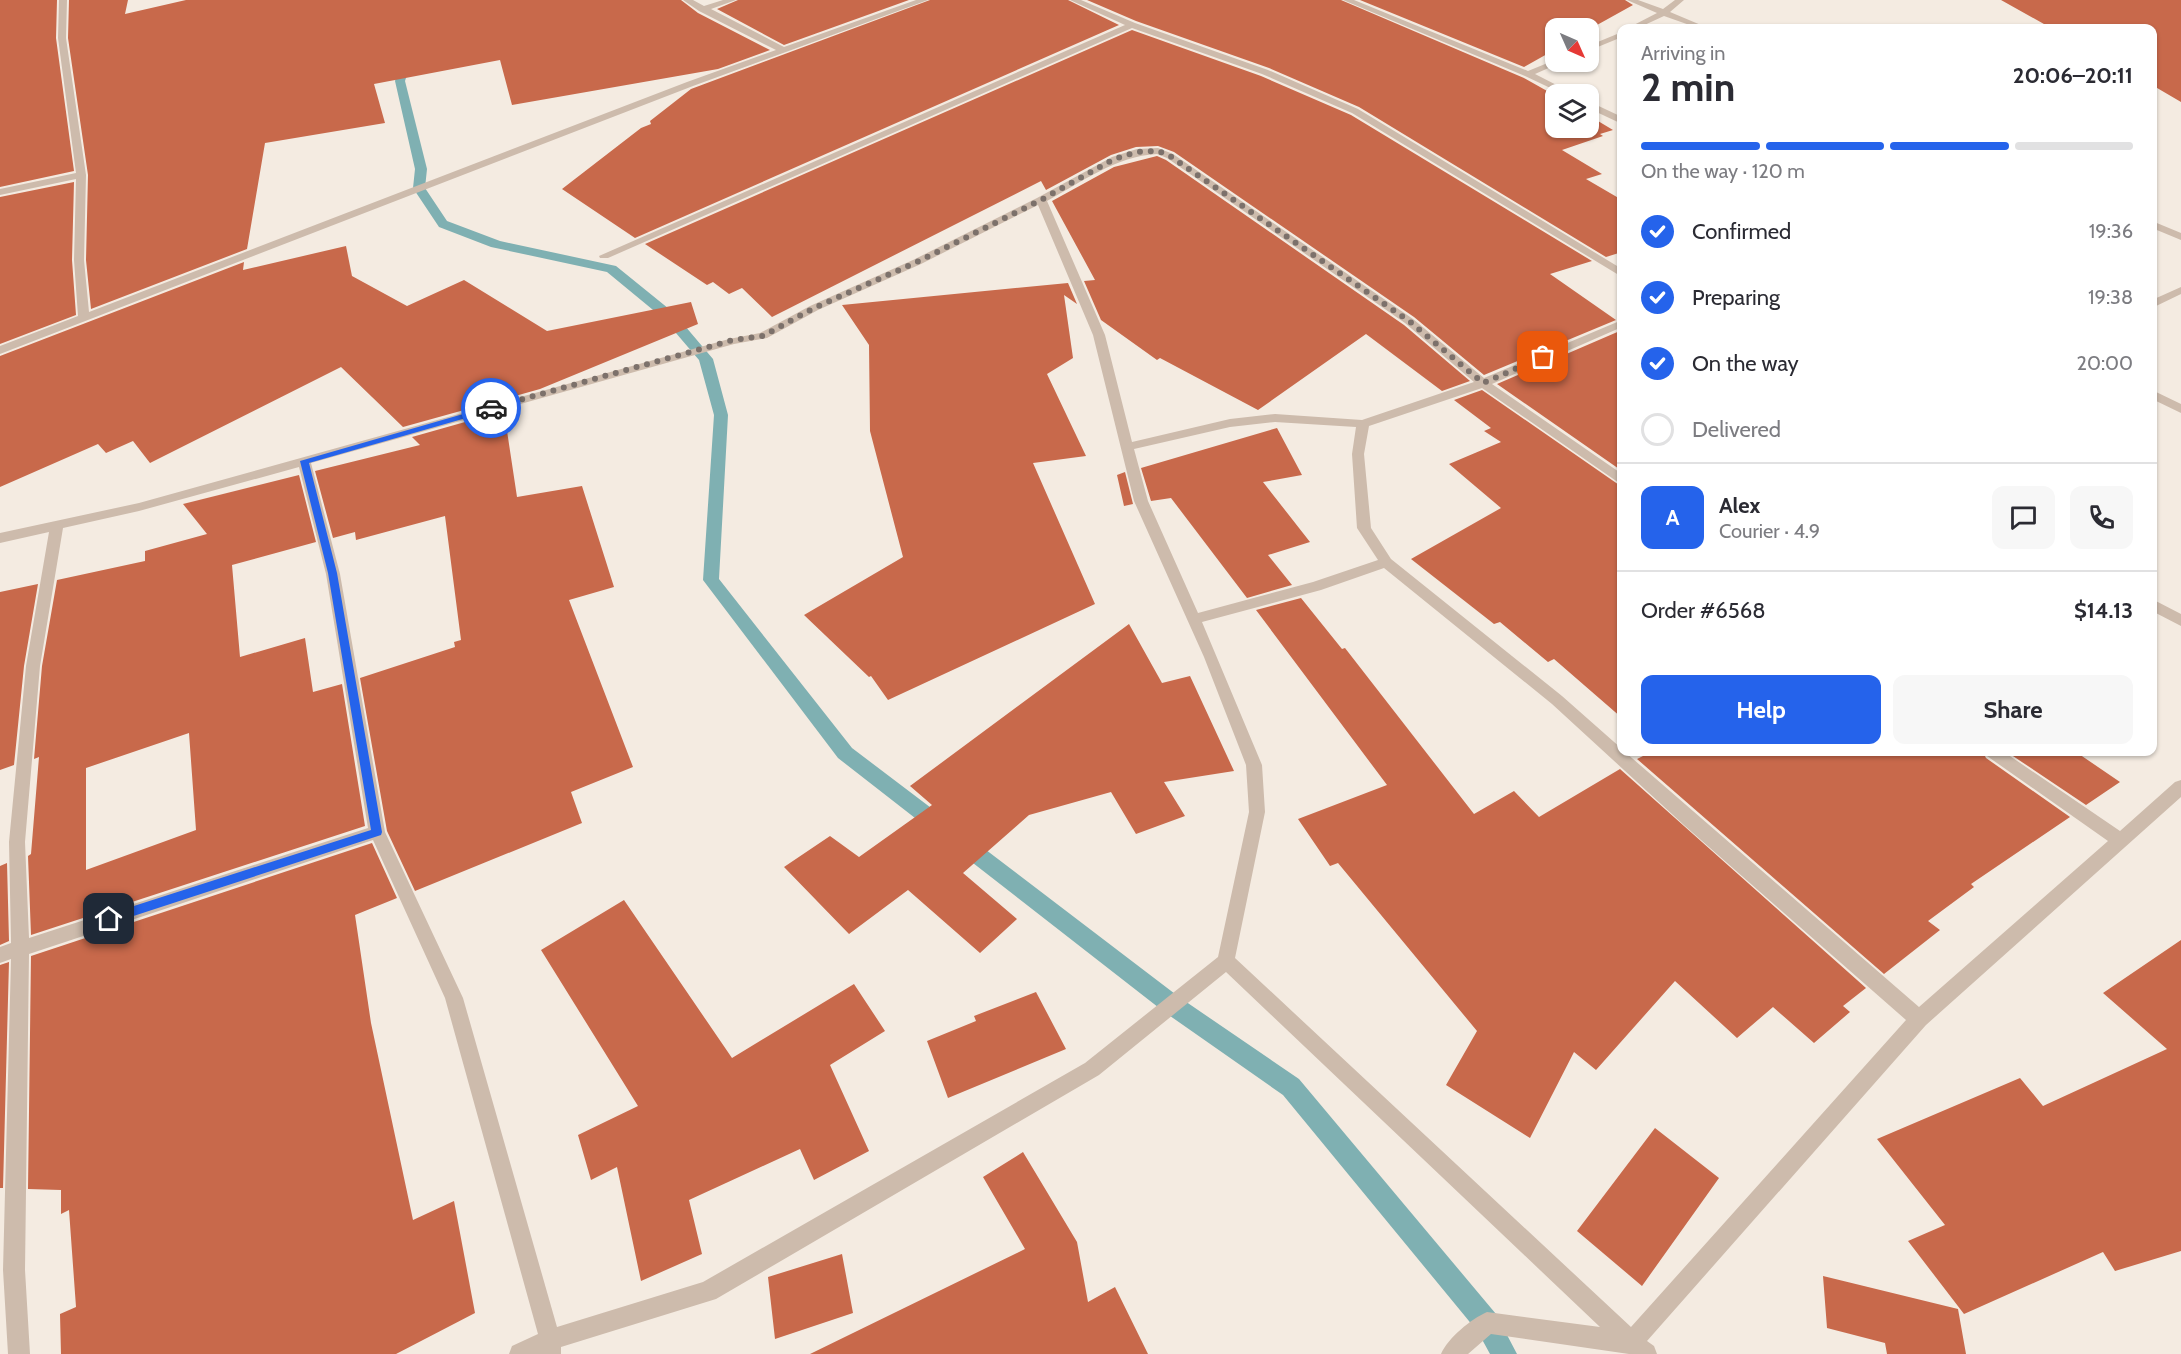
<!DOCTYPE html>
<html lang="en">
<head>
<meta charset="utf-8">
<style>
	:root { --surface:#fff; --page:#f7f7f7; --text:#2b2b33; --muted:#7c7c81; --line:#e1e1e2; --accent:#2563eb }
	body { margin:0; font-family:Cabin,sans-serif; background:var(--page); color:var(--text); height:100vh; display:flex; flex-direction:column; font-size:22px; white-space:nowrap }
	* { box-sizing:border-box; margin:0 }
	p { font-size:20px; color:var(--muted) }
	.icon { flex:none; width:33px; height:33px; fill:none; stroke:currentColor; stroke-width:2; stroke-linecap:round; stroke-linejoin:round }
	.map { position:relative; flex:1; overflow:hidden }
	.sheet { position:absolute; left:1617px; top:24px; width:540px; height:732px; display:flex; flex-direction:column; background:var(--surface); border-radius:12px; box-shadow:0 2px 4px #0004 }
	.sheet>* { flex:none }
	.needle { width:39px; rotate:135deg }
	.tools { position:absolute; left:1545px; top:18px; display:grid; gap:12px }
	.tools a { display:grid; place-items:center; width:54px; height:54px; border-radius:12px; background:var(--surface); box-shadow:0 2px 4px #0004; font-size:30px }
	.pin { position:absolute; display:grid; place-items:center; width:51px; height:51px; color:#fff; margin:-26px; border-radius:12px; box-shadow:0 3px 9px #0006 }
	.courier { position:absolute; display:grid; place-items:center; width:60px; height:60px; margin:-30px; border:4px solid #2563eb; border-radius:50%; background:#fff; color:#222; box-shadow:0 2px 8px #0007 }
	.headline em { font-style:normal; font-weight:700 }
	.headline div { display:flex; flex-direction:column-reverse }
	.headline { display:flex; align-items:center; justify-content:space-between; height:102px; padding:0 24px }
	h1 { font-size:39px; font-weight:700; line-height:45px }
	.bar { display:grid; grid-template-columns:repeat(4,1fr); gap:9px 6px; align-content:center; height:72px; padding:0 24px }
	.bar i { height:8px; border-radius:4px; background:var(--line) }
	.bar .current { background:var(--accent) }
	.bar p { grid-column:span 4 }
	.line { display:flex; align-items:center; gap:15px; padding:0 24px; border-top:2px solid var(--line) }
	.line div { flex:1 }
	.round { display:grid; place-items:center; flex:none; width:63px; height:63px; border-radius:12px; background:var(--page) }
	ol { padding:0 24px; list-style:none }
	li { display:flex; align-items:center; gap:18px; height:66px }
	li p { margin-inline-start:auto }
	li .icon { padding:6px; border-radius:50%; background:var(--accent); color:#fff; stroke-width:4 }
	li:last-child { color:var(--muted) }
	li i { width:33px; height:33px; border:3px solid var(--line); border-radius:50% }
	.action { display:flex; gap:12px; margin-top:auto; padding:12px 24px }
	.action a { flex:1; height:69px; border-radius:12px; background:var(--accent); color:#fff; font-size:24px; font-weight:700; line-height:69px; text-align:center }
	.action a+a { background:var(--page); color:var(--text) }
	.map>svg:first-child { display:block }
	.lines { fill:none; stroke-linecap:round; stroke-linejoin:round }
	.stream { fill:#7fb0b2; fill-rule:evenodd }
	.building { fill:#c8694b; fill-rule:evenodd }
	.minor { fill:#cdbbac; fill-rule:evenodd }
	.route { fill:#2563eb }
	.done { stroke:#7c716b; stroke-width:6; stroke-dasharray:0 10.8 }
</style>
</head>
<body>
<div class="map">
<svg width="2181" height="1354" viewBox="0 0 2181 1354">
	<rect width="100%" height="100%" fill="#f4ebe1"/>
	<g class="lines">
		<!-- stream -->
		<path class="stream" d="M408,53l5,3 -8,25 22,88 -2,19 22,33 53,20 116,25 58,47 39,46 15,56 -9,164 133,169 95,72 3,6 -3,6 -7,2 -7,-2 -95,-74 -135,-178 11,-165 -15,-55 -35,-41 -57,-47 -116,-25 -52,-20 -26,-39 2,-19 -20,-88 8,-25z
			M962,835l7,2 210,160 120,82 197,235 21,40h-27l-12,-22 -195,-237 -120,-84 -208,-162 -3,-6 3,-6z"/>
	</g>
	<!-- building -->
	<path class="building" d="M0,0h57l-1,38 18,133 -74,16z
		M69,0h59l-3,14 61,-14h495l17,13 72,37 -52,19 -206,36 -12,-45 -126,24 11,39 -120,20 -18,106 -156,60 -5,-49 2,-85 -20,-137z
		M738,0h171l-125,45 -67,-36z
		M930,0h138l51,25 -484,213 -73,-49 79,-61 10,-4 -1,-3 41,-32z
		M1087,0h254l183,78 32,18v32h32v-13l25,15 -13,4 3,2 -41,14 40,24 -16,5 36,21v52l-16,5 -247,-150 -90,-39 -133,-47z
		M1360,0h265l8,5 -45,25v-2h-32v21l-32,18z
		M2001,0h180v102l-29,-17v-57h-101z
		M1132,30l129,46 90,39 241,146 -42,13 66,46 -132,55 -70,-58 -240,-165 -16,-6 -22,1 -25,8 -65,35 -5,-9 -269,136 -30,-29 -13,6 -16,-12 -6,3 -62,-41z
		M1157,156l9,4 238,165 66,56 -28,10 -76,-57 -108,76 -98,-52 -3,2 -56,-40 -17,-39 11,-1 -43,-79 62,-34z
		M74,182l-2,78 4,55 -76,29v-147z
		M346,246l6,30 55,30 57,-26 83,51 144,-29 7,22 -158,65 -137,38 -62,-60 -191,96 -17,-22 -27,12 -8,-9 -98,43v-131l244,-94 -1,8z
		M1068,283l9,21 -13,-9 9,63 -26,16 39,82 -53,7 62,141 -207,96 -17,-24 -2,1 -65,-62 99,-58 -33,-126 -1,-86 -27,-40z
		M1622,330v141l-125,-87z
		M1482,390l140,97v231l-68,-59 -6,3 -48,-40 -6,2 -83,-65 90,-51 -52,-44 52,-22 -17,-11 7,-3 -37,-28z
		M504,411l13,86 65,-11 32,101 -45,13 64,167 -62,25 11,31 -167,68 -28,-60 -27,-153 95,-31 -1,-5 7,-2 -16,-124 -89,24 -1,-8 -22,6 -18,-67 105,-26 -8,-8z
		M1277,428l25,47 -39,7 47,60 -42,13 24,30 -45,13 -76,-100 -20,3 -10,-33z
		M1125,472l8,32 -9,2 -7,-31z
		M299,475l17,67 -84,23 8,92 65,-19 8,54 29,-8 23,142 -334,109 -3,-79 3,-2 8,-97 -5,2 8,-93 15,-86 88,-19v-10l62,-17 -24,-30zM189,733l7,97 -110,40v-102z
		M38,584l-14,82 -10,99 -14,5v-178z
		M1301,598l41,51 3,-1 129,166 40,-23 25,26 81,-48 246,219 -23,18 7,6 -36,31 -41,-36 -36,31 -62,-57 -79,89 -22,-18 -44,86 -84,-53 31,-54 -139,-168 -8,3 -32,-47 89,-34 -131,-175z
		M1129,624l33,59 28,-7 44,95 -70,11 21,34 -49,18 -25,-42 -82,23 -66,58 54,46 -37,34 -72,-63 -59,44 -65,-67 46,-31 29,21 73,-52 -22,-19z
		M1651,752h332l3,6 84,59 -99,67 3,3 -46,34 12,9 -56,44 -247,-215z
		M2007,752h69l44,30 -34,23z
		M372,843l25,55 -42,17 16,108 42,197 41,-19 21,112 -79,41h-335l-1,-40 16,-7 -7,-97 -8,4v-24l-33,-1 3,-233z
		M7,863l2,78 -9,4v-79z
		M624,900l108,158 122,-74 31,47 -55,34 39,86 -55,29 -14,-31 -111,51 13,54 -61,27 -24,-114 -26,13 -13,-45 60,-29 -97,-156z
		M2181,940v311l-66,20 -12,-19 -139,62 -56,-73 37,-16 -68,-86 143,-61 23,28 124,-57 -64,-56z
		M9,962l-6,226h-3v-223z
		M1036,992l30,57 -118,49 -21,-57 49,-20 -2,-5z
		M1655,1128l64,50 -77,108 -65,-55z
		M1023,1152l54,90 11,60 27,-15 33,67h-338l215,-105 -42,-72z
		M842,1254l11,59 -78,26 -7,-62z
		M1823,1276l135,33 8,45h-79l-2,-11 -58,-15z"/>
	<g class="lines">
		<!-- minor -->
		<path class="minor" d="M59,0h8l-1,38 20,137 -2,85 5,52 598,-230 89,-32 -77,-39 -16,-11h10l11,6 19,-6h13l-25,9 73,38 132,-47h12l-235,86 -693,268v-8l78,-30 -4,-56 2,-81 -76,16v-6l76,-16 -18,-135z
			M1070,0h11l54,23 133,47 90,39 264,160v8l-270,-164 -90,-39 -130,-46 -524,230h-8l-1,-2 526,-231z
			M1343,0h11l174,71 27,-11 7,2 -27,12 39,20h-11l-38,-18z
			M1627,0h11l25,9 12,-9h9l-14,12 38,16h-10l-34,-12 -26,12h-10l29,-15z
			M1622,32v5l-34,14v-5z
			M1588,101l34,16v7l-34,-16z
			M1158,148l15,6 240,165 71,59 138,-58v7l-130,57 130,90v11l-140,-97 -113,38 -5,28 7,74 20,31 171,137 60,53v3h3l294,255 189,-166 -121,-85 -2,-4h19l116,79 55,-49 6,-2v17l-255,228 -279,316 7,5 3,8h-28l-138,-20 -23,20h-27c7,-16 30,-35 46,-42l113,15 -374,-355 -127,103 -383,224 -155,48v7h-52l3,-8 26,-12 -93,-336 -72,-158 -344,114 -4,316 5,84h-22l-5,-84 8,-311 -11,4v-16l11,-4 -2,-101 17,-176 23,-134 -49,11v-10l139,-30 590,-164 31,-6 50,-27 103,-46 124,-62 75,-41 25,-8zM1157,154l10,4 238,165 69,59 -112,38 -87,-6 -45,5 -98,23 -27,-107 -58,-134c35,-19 69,-45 110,-47zM1038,205l55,130 41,166 70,156 42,108 3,47 -31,145 -133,106 -382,219 -146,45 -94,-329 -78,-166 -45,-258 -29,-111 423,-119 33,-6 51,-28 103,-46zM1275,422l81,5 -4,27 5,74 21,32 -65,22 -115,31 -50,-112 -14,-52 96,-22zM299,467l27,107 42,254 -339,110 -4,-96 15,-176 23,-138 76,-17zM1384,568l168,136 133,122 221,194 -275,307 -396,-369 30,-146 -3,-47 -60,-143 119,-32z
			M2152,221l29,12v7l-29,-12z
			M2181,287v7l-29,14v-8z
			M2152,390l29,14v9l-29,-14z
			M2152,599l29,15v12l-29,-15z"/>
	</g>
	<!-- route -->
	<path class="route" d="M491,406l3,1v3l-185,53 28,110 45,259 -1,3 -272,89 -4,-2 -1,-3 5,-5 262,-84 -43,-257 -28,-112z"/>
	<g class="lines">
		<!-- done -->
		<path class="done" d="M491,408l242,-68 30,-4 51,-28 103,-46 124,-62 73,-41 23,-7 21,-1 12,5 239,165 74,62 60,-26"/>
	</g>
</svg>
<div class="tools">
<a><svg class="needle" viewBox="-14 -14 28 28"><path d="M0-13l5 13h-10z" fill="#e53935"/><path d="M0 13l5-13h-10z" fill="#7c7c81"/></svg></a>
<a><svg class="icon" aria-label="layers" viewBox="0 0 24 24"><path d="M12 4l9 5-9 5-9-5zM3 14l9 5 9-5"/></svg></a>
</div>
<div class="pin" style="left:1543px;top:357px;background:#ea580c"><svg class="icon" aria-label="bag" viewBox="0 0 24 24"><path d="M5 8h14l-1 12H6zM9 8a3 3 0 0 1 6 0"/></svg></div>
<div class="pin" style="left:109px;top:919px;background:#1f2937"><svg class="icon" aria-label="home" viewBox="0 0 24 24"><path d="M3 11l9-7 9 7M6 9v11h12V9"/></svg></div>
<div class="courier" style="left:491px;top:408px"><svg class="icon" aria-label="car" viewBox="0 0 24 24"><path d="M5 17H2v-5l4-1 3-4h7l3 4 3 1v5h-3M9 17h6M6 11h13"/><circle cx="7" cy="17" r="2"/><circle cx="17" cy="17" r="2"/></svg></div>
<section class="sheet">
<div class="headline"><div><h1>2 min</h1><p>Arriving in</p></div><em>20:06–20:11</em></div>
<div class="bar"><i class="current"></i><i class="current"></i><i class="current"></i><i></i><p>On the way · 120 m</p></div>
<ol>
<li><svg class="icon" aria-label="check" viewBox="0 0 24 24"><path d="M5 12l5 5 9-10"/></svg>Confirmed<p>19:36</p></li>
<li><svg class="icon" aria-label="check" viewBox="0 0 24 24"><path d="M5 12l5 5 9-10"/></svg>Preparing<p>19:38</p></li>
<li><svg class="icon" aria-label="check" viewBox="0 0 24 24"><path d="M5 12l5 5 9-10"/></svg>On the way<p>20:00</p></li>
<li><i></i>Delivered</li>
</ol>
<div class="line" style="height:108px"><b class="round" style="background:var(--accent);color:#fff">A</b><div><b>Alex</b><p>Courier · 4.9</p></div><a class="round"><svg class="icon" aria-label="chat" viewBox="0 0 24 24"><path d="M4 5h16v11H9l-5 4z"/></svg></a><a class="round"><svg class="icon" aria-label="phone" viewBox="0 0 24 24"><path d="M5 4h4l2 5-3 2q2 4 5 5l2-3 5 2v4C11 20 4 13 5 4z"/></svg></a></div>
<div class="line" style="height:78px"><div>Order #6568</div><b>$14.13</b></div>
<div class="action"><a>Help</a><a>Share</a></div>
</section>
</div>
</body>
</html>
